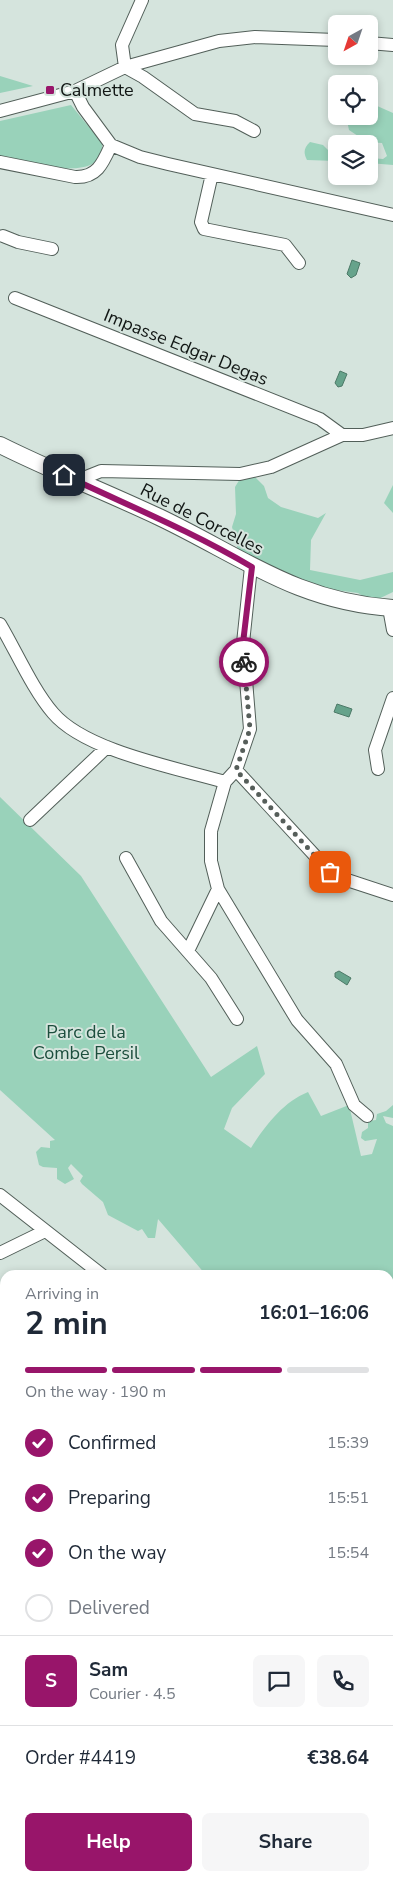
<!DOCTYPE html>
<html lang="en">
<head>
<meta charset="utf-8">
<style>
	:root { --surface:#fff; --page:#f6f6f7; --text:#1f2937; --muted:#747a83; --line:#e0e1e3; --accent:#98156a }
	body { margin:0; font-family:"Nunito Sans",sans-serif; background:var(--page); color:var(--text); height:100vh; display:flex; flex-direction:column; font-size:19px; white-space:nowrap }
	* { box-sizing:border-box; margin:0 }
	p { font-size:16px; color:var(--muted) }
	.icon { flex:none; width:28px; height:28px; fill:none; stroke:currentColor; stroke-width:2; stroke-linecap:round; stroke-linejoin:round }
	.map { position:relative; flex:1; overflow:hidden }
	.side { position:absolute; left:0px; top:1270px; width:394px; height:611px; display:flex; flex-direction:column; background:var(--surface); border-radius:15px 15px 0 0; box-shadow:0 2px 8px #0003 }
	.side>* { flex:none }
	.needle { width:32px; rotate:220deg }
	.tools { position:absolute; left:328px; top:15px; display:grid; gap:10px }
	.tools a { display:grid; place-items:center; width:50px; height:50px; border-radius:8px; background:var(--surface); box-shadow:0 2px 8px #0003; font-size:25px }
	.pin { position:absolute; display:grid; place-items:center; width:42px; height:42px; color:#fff; margin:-21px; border-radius:10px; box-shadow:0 2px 8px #0006 }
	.courier { position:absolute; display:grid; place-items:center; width:50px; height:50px; margin:-25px; border:4px solid #98156a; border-radius:50%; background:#fff; color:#222; box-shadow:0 1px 6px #0007 }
	.overview em { font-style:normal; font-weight:700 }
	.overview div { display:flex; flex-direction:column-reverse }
	.overview { display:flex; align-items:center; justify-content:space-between; height:85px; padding:0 25px }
	h1 { font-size:32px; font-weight:700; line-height:38px }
	.bar { display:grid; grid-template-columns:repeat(4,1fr); gap:8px 5px; align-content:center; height:60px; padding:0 25px }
	.bar i { height:6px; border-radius:4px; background:var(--line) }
	.bar .current { background:var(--accent) }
	.bar p { grid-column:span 4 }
	.line { display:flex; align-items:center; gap:12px; padding:0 25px; border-top:1px solid var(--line) }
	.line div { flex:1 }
	.round { display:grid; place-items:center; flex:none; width:52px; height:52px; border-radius:8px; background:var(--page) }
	ol { padding:0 25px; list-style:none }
	li { display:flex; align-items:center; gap:15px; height:55px }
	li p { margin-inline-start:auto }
	li .icon { padding:5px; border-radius:50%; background:var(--accent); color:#fff; stroke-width:4 }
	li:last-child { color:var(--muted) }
	li i { width:28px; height:28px; border:2px solid var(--line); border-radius:50% }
	.cta { display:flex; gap:10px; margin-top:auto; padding:10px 25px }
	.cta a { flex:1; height:58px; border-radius:8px; background:var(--accent); color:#fff; font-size:20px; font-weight:700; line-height:58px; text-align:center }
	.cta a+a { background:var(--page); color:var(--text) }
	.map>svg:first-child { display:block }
	.green { fill:#99d2ba }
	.water { fill:#66a38b; stroke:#4c7967 }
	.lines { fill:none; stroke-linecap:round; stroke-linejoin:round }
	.minor-casing { stroke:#525f59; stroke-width:14 }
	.secondary-casing { stroke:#525f59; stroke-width:18 }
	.minor { stroke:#fff; stroke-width:12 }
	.secondary { stroke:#fff; stroke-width:16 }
	.done { stroke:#565e5a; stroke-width:5; stroke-dasharray:0 9 }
	.route { stroke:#98156a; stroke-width:6 }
	.poi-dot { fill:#98156a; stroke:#d5e4dd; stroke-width:2 }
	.labels { text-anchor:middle; stroke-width:4; stroke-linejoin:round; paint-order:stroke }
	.poi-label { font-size:18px; fill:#111614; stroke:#d5e4dd; text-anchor:start }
	.street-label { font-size:18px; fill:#111614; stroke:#d5e4dd }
	.park-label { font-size:18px; fill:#1c4e3d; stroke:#d5e4dd }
</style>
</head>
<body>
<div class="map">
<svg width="393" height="1881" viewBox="0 0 393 1881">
	<rect width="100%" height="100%" fill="#d5e4dd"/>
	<!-- green -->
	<path class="green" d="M0,76l33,10 -33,7z
		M71,105l31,38c3,41 -64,21 -87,18l-4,-2v-2l-11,-1v-35z
		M375,105l18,8v52l-24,-2 2,-5 12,1 4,-3 -5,-13 -15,-1 -18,-12 -3,-14h23v-5z
		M310,142l13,3 6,6 7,-7v17l-29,-1c-4,-8 -3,-12 3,-18z
		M250,472l14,14 4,12 13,9 37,11 8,-5 -15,27 -1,30 50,10 33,-8v20l-21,10 -14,-9 -37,-5 -82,-34 -7,-27 4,-13 -1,-27 8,-13z
		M393,485v28l-9,-10z
		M0,797l81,79 130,201 46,-31 8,28 -33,34 -8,21 27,19c14,-22 32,-46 57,-56l13,24 28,-11 12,51 11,-2 5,-15 -12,2 -4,-3 1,-6 6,-4v-7l8,-1 1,-6 9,-3 7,-6v13l-10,-2 3,7 7,3v332l-4,-3v-180h-183l-48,-56 -3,19h-7l-6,-9 -4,2 -30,-16 -5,-13 -21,-18 -2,-3 3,-5 -12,-12 -3,4 6,11 -9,5 -8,-5v-11l-14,-1 -4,-2 -3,-13 5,-5 9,1v-7l5,-1 -55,-50z"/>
	<!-- water -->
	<path class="water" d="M352,260l8,3 -4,12 -5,3 -4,-4z
		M340,371l7,3 -5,12 -4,1 -3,-4z
		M337,704l15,5 -3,8 -15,-5z
		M339,971l12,7 -4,7 -12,-8v-4z"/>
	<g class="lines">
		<!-- minor casing -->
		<g class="minor-casing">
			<path id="minor" d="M369,43l24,2
				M125,67l18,10 52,37 40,7 19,10
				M125,67l-3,-22 20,-45
				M0,111l75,-20 50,-24 94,-26 36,-4 81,3
				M111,145l29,12 28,7 225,51
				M0,162l75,15c22,1 28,-14 36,-32l-28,-38 -8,-16
				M212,174l-11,48 3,7 81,16 14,18
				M3,236l15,6 34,7
				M15,298l305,121 22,16
				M81,484l5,-7 15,-6 139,3 31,-7 71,-32h21l30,-7
				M251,567l-8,76 7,86 -14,41 -11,12 -14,49v30l7,28 79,131 39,44 18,41 13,11
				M389,608l4,22
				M0,624c16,27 33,66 53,89 32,38 124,55 172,69
				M378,769l-3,-19 18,-52
				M236,770l94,102 11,6 52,17
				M30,820l77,-73
				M126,858l35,63 50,57 26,41
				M188,951l30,-62
				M0,1195l102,80
				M0,1253l45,-22
				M389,1471l4,3
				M0,1625l5,-4
				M0,1736l5,6
				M123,1876l4,5"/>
		</g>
		<!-- secondary casing -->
		<g class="secondary-casing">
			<path id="secondary" d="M0,445c52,26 106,47 159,72 82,39 138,85 234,91"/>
		</g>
		<!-- minor -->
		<use href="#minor" class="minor"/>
		<!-- secondary -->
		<use href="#secondary" class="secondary"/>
	</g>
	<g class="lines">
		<!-- done -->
		<path class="done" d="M244,662l6,67 -14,41 94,102"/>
		<!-- route -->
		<path class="route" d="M64,475c63,30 127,56 188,92l-9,76 1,19"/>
	</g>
	<!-- markers -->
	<rect class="poi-dot" x="45" y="85" width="10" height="10" rx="2.5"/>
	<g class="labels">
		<!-- poi labels -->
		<g class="poi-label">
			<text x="60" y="96">Calmette</text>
		</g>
		<!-- street labels -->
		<g class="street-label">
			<text transform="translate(186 347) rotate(22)" y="6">Impasse Edgar Degas</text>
			<text transform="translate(202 519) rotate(27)" y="6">Rue de Corcelles</text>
		</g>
		<!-- park labels -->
		<g class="park-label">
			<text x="86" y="1038">Parc de la<tspan x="86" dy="21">Combe Persil</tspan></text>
		</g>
	</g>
</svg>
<div class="tools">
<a><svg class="needle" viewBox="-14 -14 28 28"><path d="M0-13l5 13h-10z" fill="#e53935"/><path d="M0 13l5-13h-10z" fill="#747a83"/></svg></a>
<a><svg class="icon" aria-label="locate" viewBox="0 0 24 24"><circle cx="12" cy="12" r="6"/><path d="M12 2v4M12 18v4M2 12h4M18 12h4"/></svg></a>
<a><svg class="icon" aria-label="layers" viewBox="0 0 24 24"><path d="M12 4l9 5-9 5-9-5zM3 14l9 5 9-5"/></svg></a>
</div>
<div class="pin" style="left:330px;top:872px;background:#ea580c"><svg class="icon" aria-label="bag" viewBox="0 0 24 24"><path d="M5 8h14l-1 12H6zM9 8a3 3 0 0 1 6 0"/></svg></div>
<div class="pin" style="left:64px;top:475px;background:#1f2937"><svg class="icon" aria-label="home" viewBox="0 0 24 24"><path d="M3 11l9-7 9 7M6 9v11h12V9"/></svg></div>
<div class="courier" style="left:244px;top:662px"><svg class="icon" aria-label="bike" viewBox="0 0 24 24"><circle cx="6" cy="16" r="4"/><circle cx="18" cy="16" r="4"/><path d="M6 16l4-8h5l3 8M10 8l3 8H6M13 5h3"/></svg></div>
<section class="side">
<div class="overview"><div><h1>2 min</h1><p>Arriving in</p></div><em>16:01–16:06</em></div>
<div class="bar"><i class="current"></i><i class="current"></i><i class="current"></i><i></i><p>On the way · 190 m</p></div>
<ol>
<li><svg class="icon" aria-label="check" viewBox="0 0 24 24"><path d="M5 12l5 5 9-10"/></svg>Confirmed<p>15:39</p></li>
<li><svg class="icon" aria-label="check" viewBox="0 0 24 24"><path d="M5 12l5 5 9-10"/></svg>Preparing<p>15:51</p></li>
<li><svg class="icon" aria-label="check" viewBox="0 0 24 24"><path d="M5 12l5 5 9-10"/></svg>On the way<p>15:54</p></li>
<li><i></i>Delivered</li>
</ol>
<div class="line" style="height:90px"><b class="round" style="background:var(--accent);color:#fff">S</b><div><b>Sam</b><p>Courier · 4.5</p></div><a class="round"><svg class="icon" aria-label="chat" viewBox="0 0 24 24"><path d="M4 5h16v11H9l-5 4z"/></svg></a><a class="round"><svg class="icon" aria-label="phone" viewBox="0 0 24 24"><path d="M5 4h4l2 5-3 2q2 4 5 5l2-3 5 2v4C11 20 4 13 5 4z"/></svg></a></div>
<div class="line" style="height:65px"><div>Order #4419</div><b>€38.64</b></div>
<div class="cta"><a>Help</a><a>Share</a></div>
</section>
</div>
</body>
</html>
